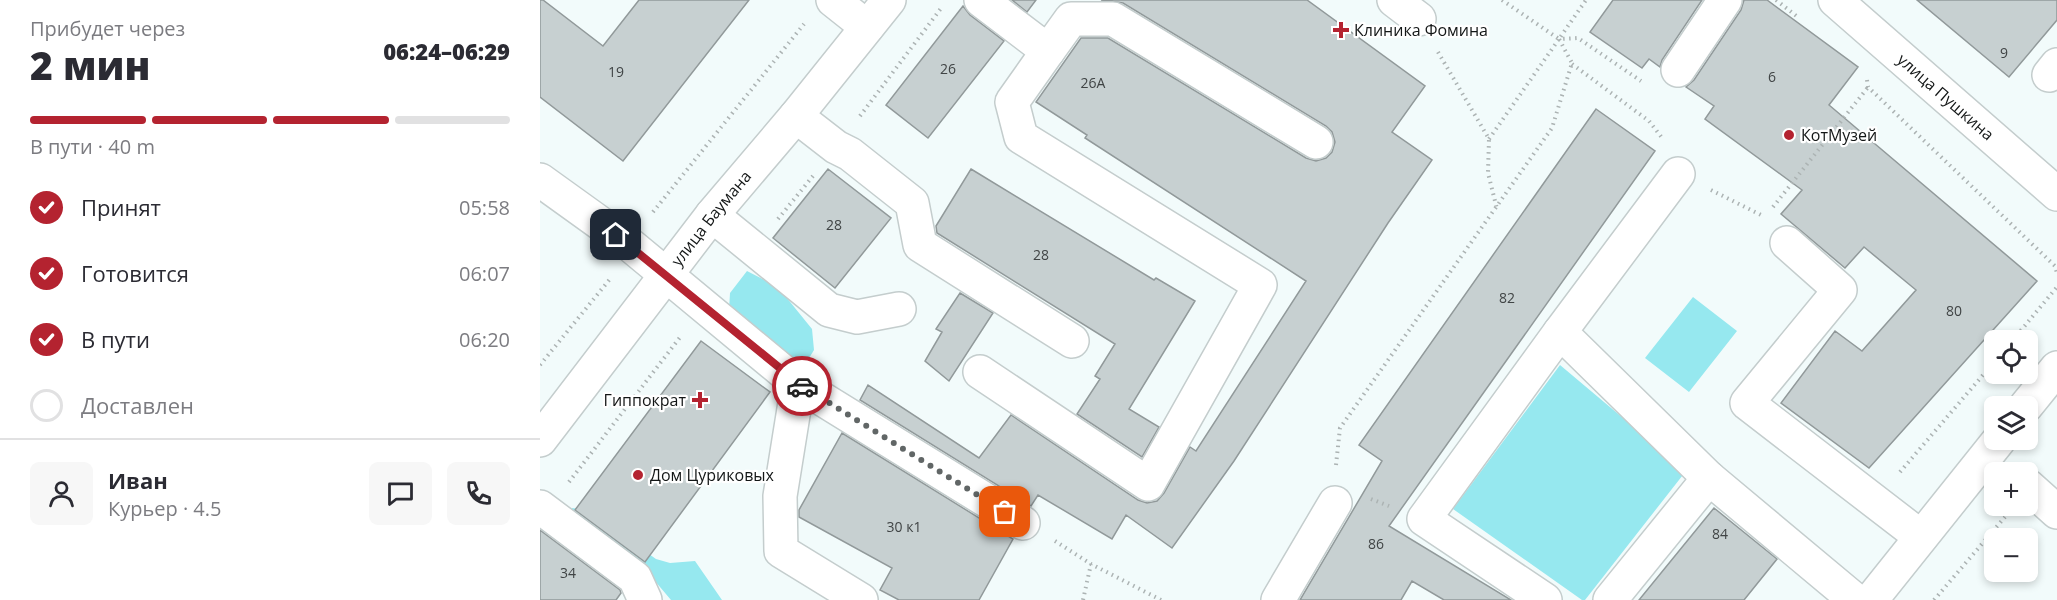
<!DOCTYPE html>
<html lang="ru">
<head>
<meta charset="utf-8">
<style>
	:root { --surface:#fff; --page:#f7f7f7; --text:#2b2b33; --muted:#7c7c81; --line:#e1e1e2; --accent:#b42330 }
	body { margin:0; font-family:"Open Sans",sans-serif; background:var(--page); color:var(--text); height:100vh; display:flex; flex-direction:column; font-size:22px; white-space:nowrap }
	* { box-sizing:border-box; margin:0 }
	p { font-size:20px; color:var(--muted) }
	.icon { flex:none; width:33px; height:33px; fill:none; stroke:currentColor; stroke-width:2; stroke-linecap:round; stroke-linejoin:round }
	.map { position:relative; flex:1; overflow:hidden }
	.sheet { display:flex; flex-direction:column; background:var(--surface); width:540px }
	.sheet>* { flex:none }
	.buttons { position:absolute; left:1444px; top:330px; display:grid; gap:12px }
	.buttons a { display:grid; place-items:center; width:54px; height:54px; border-radius:9px; background:var(--surface); box-shadow:0 3px 9px #0003; font-size:30px }
	.pin { position:absolute; display:grid; place-items:center; width:51px; height:51px; color:#fff; margin:-26px; border-radius:12px; box-shadow:0 3px 9px #0006 }
	.courier { position:absolute; display:grid; place-items:center; width:60px; height:60px; margin:-30px; border:4px solid #b42330; border-radius:50%; background:#fff; color:#222; box-shadow:0 2px 8px #0007 }
	.overview em { font-style:normal; font-weight:800 }
	.overview div { display:flex; flex-direction:column-reverse }
	.overview { display:flex; align-items:center; justify-content:space-between; height:102px; padding:0 30px }
	h1 { font-size:39px; font-weight:800; line-height:45px }
	.bar { display:grid; grid-template-columns:repeat(4,1fr); gap:9px 6px; align-content:center; height:72px; padding:0 30px }
	.bar i { height:8px; border-radius:4px; background:var(--line) }
	.bar .active { background:var(--accent) }
	.bar p { grid-column:span 4 }
	.line { display:flex; align-items:center; gap:15px; padding:0 30px; border-top:2px solid var(--line) }
	.line div { flex:1 }
	.round { display:grid; place-items:center; flex:none; width:63px; height:63px; border-radius:9px; background:var(--page) }
	ol { padding:0 30px; list-style:none }
	li { display:flex; align-items:center; gap:18px; height:66px }
	li p { margin-inline-start:auto }
	li .icon { padding:6px; border-radius:50%; background:var(--accent); color:#fff; stroke-width:4 }
	li:last-child { color:var(--muted) }
	li i { width:33px; height:33px; border:3px solid var(--line); border-radius:50% }
	main { display:flex; flex:1; min-height:0 }
	.map>svg:first-child { display:block }
	.green { fill:#96e8ef }
	.building { fill:#c7d0d1; stroke:#91999a; stroke-width:1.5 }
	.lines { fill:none; stroke-linecap:round; stroke-linejoin:round }
	.minor-casing { stroke:#c4cdcd; stroke-width:36 }
	.path { stroke:#acb3b3; stroke-width:4; stroke-dasharray:1.5 4.5; stroke-linecap:butt }
	.minor { stroke:#fff; stroke-width:33 }
	.done { stroke:#616666; stroke-width:6; stroke-dasharray:0 10.8 }
	.route { stroke:#b42330; stroke-width:8 }
	.poi-dot { fill:#b42330; stroke:#fff; stroke-width:2 }
	.labels { text-anchor:middle; stroke-width:4.5; stroke-linejoin:round; paint-order:stroke }
	.number-label { font-size:14px; fill:#404445 }
	.poi-label { font-size:16px; fill:#131616; stroke:#fff; text-anchor:start }
	.street-label { font-size:16px; fill:#131616; stroke:#fff }
</style>
</head>
<body>
<main>
<section class="sheet">
<div class="overview"><div><h1>2 мин</h1><p>Прибудет через</p></div><em>06:24–06:29</em></div>
<div class="bar"><i class="active"></i><i class="active"></i><i class="active"></i><i></i><p>В пути · 40 m</p></div>
<ol>
<li><svg class="icon" aria-label="check" viewBox="0 0 24 24"><path d="M5 12l5 5 9-10"/></svg>Принят<p>05:58</p></li>
<li><svg class="icon" aria-label="check" viewBox="0 0 24 24"><path d="M5 12l5 5 9-10"/></svg>Готовится<p>06:07</p></li>
<li><svg class="icon" aria-label="check" viewBox="0 0 24 24"><path d="M5 12l5 5 9-10"/></svg>В пути<p>06:20</p></li>
<li><i></i>Доставлен</li>
</ol>
<div class="line" style="height:108px"><a class="round"><svg class="icon" aria-label="person" viewBox="0 0 24 24"><circle cx="12" cy="8" r="4"/><path d="M4 21q1-7 8-7t8 7"/></svg></a><div><b>Иван</b><p>Курьер · 4.5</p></div><a class="round"><svg class="icon" aria-label="chat" viewBox="0 0 24 24"><path d="M4 5h16v11H9l-5 4z"/></svg></a><a class="round"><svg class="icon" aria-label="phone" viewBox="0 0 24 24"><path d="M5 4h4l2 5-3 2q2 4 5 5l2-3 5 2v4C11 20 4 13 5 4z"/></svg></a></div>
</section>
<div class="map">
<svg width="1517" height="600" viewBox="0 0 1517 600">
	<rect width="100%" height="100%" fill="#f2fbfb"/>
	<!-- green -->
	<path class="green" d="M207,271l31,16 34,42 2,21 -11,18 -74,-58 1,-17z
		M1153,297l44,34 -48,61 -44,-34z
		M1020,365l126,106 -101,129h-3l-129,-91z
		M32,508l15,2 69,49 14,4 25,-2 27,39h-51l-22,-26 -76,-52z"/>
	<!-- building -->
	<path class="building" d="M0,0h3l60,46 36,-46h110l-126,161 -83,-64z
		M472,0h24l-9,12z
		M561,0h206l118,86 -33,46 40,28 -44,63 -154,238 -62,87 -46,-33 -14,24 -74,-44 -7,11 -171,-106 8,-15 111,73 32,-43 127,85 9,3 10,-2 7,-8 26,-46 6,4 110,-170 -221,-143 2,-3 -51,-33 45,-64h27l198,120 10,3 10,-3 6,-6 3,-10 -3,-10 -6,-6 -203,-123z
		M1073,0h89l-40,60 -2,7 -11,-8 -7,9 -52,-36z
		M1204,0h23l91,67 -29,38 208,176 -168,187 -88,-65 54,-72 27,20 54,-61 -52,-43 -19,21 -64,-54 21,-24 -97,-71 9,-13 -28,-19 8,-7 47,-70z
		M1377,0h140v20l-48,57z
		M423,6l7,9 34,26 -76,97 -42,-33z
		M1056,109l59,42 -266,375 122,74h-67l-32,-19 -11,19h-101l82,-139 -23,-16z
		M288,169l63,49 -56,70 -62,-50z
		M431,169l183,111 2,-2 39,23 -66,108 30,18 -17,30 -65,-43 23,-35 -5,-3 20,-32 -178,-111 -1,-7z
		M420,293l33,20 -44,68 -24,-20 17,-29 -6,-3z
		M161,341l69,51 -125,170 -70,-52z
		M302,433l171,106 -34,61h-80l-19,-10 12,-22 -93,-51v-7z
		M1174,508l63,51 -33,41h-105z
		M0,530l80,60 1,3 -5,7h-76z"/>
	<g class="lines">
		<!-- minor casing -->
		<g class="minor-casing">
			<g id="minor">
				<path d="M293,0l34,27"/>
				<path d="M441,0l67,51 23,-32h42l203,123"/>
				<path d="M854,0l25,19"/>
				<path id="s1" d="M1295,0l222,194"/>
				<path d="M1138,70l47,-70"/>
				<path d="M1509,75l8,-10"/>
				<path d="M256,116l40,31 14,7 62,49 8,42 152,96"/>
				<path d="M1138,174l-118,158 149,146 146,122"/>
				<path d="M0,180l89,64 169,140 -18,112 1,55 80,49"/>
				<path d="M172,215l117,95 28,7 42,-8"/>
				<path d="M1247,243l53,47 -93,113 174,134"/>
				<path d="M440,372l168,112 112,-199 -239,-148 -9,-35 36,-51"/>
				<path d="M258,384l225,139"/>
				<path d="M1486,406l31,-38"/>
				<path id="s2" d="M0,440l172,-225 84,-99 93,-116"/>
				<path d="M1488,486l29,26"/>
				<path d="M0,507l95,71 10,22"/>
				<path d="M738,600l57,-97"/>
				<path d="M1005,600l-121,-81 136,-187"/>
				<path d="M1070,600l99,-122"/>
				<path d="M1331,600l128,-160"/>
			</g>
		</g>
		<!-- path -->
		<path class="path" d="M962,0l57,39 27,-39
			M1236,0l23,18
			M898,52l51,87 -1,34 9,36
			M1032,64l77,57 14,18
			M1327,80l1,7 187,179 2,7
			M320,116l82,-109
			M949,139l70,-100
			M1171,190l50,25
			M1233,207l96,-121
			M113,212l151,-188
			M238,219l35,-43
			M1473,340l44,-53
			M0,365l70,-86
			M796,465l4,-37 212,-300 20,-65 -13,-24 19,-1 63,43
			M1360,472l95,-111
			M29,482l112,-146
			M831,499l18,7
			M515,541l36,23 70,36
			M543,600l8,-36
			M1394,600l71,-83"/>
		<!-- minor -->
		<use href="#minor" class="minor"/>
	</g>
	<g class="lines">
		<!-- done -->
		<path class="done" d="M262,386l203,126"/>
		<!-- route -->
		<path class="route" d="M76,235l186,151"/>
	</g>
	<!-- markers -->
	<g class="poi-dot">
		<path d="M798 21h6v6h6v6h-6v6h-6v-6h-6v-6h6z"/>
		<circle cx="1249" cy="135" r="6"/>
		<path d="M157 391h6v6h6v6h-6v6h-6v-6h-6v-6h6z"/>
		<circle cx="98" cy="475" r="6"/>
	</g>
	<g class="labels">
		<!-- number labels -->
		<g class="number-label">
			<text x="1464" y="58">9</text>
			<text x="408" y="74">26</text>
			<text x="76" y="77">19</text>
			<text x="1232" y="82">6</text>
			<text x="553" y="88">26А</text>
			<text x="294" y="230">28</text>
			<text x="501" y="260">28</text>
			<text x="967" y="303">82</text>
			<text x="1414" y="316">80</text>
			<text x="364" y="532">30 к1</text>
			<text x="1180" y="539">84</text>
			<text x="836" y="549">86</text>
			<text x="28" y="578">34</text>
		</g>
		<!-- poi labels -->
		<g class="poi-label">
			<text x="814" y="36">Клиника Фомина</text>
			<text x="1261" y="141">КотМузей</text>
			<text x="146" y="406" text-anchor="end">Гиппократ</text>
			<text x="110" y="481">Дом Цуриковых</text>
		</g>
		<!-- street labels -->
		<g class="street-label">
			<text dy="6" stroke="none"><textPath href="#s1" startOffset="147">улица Пушкина</textPath></text>
			<text dy="6" stroke="none"><textPath href="#s2" startOffset="280">улица Баумана</textPath></text>
		</g>
	</g>
</svg>
<div class="buttons">
<a><svg class="icon" aria-label="locate" viewBox="0 0 24 24"><circle cx="12" cy="12" r="6"/><path d="M12 2v4M12 18v4M2 12h4M18 12h4"/></svg></a>
<a><svg class="icon" aria-label="layers" viewBox="0 0 24 24"><path d="M12 4l9 5-9 5-9-5zM3 14l9 5 9-5"/></svg></a>
<a>+</a>
<a>−</a>
</div>
<div class="pin" style="left:465px;top:512px;background:#ea580c"><svg class="icon" aria-label="bag" viewBox="0 0 24 24"><path d="M5 8h14l-1 12H6zM9 8a3 3 0 0 1 6 0"/></svg></div>
<div class="pin" style="left:76px;top:235px;background:#1f2937"><svg class="icon" aria-label="home" viewBox="0 0 24 24"><path d="M3 11l9-7 9 7M6 9v11h12V9"/></svg></div>
<div class="courier" style="left:262px;top:386px"><svg class="icon" aria-label="car" viewBox="0 0 24 24"><path d="M5 17H2v-5l4-1 3-4h7l3 4 3 1v5h-3M9 17h6M6 11h13"/><circle cx="7" cy="17" r="2"/><circle cx="17" cy="17" r="2"/></svg></div>
</div>
</main>
</body>
</html>
